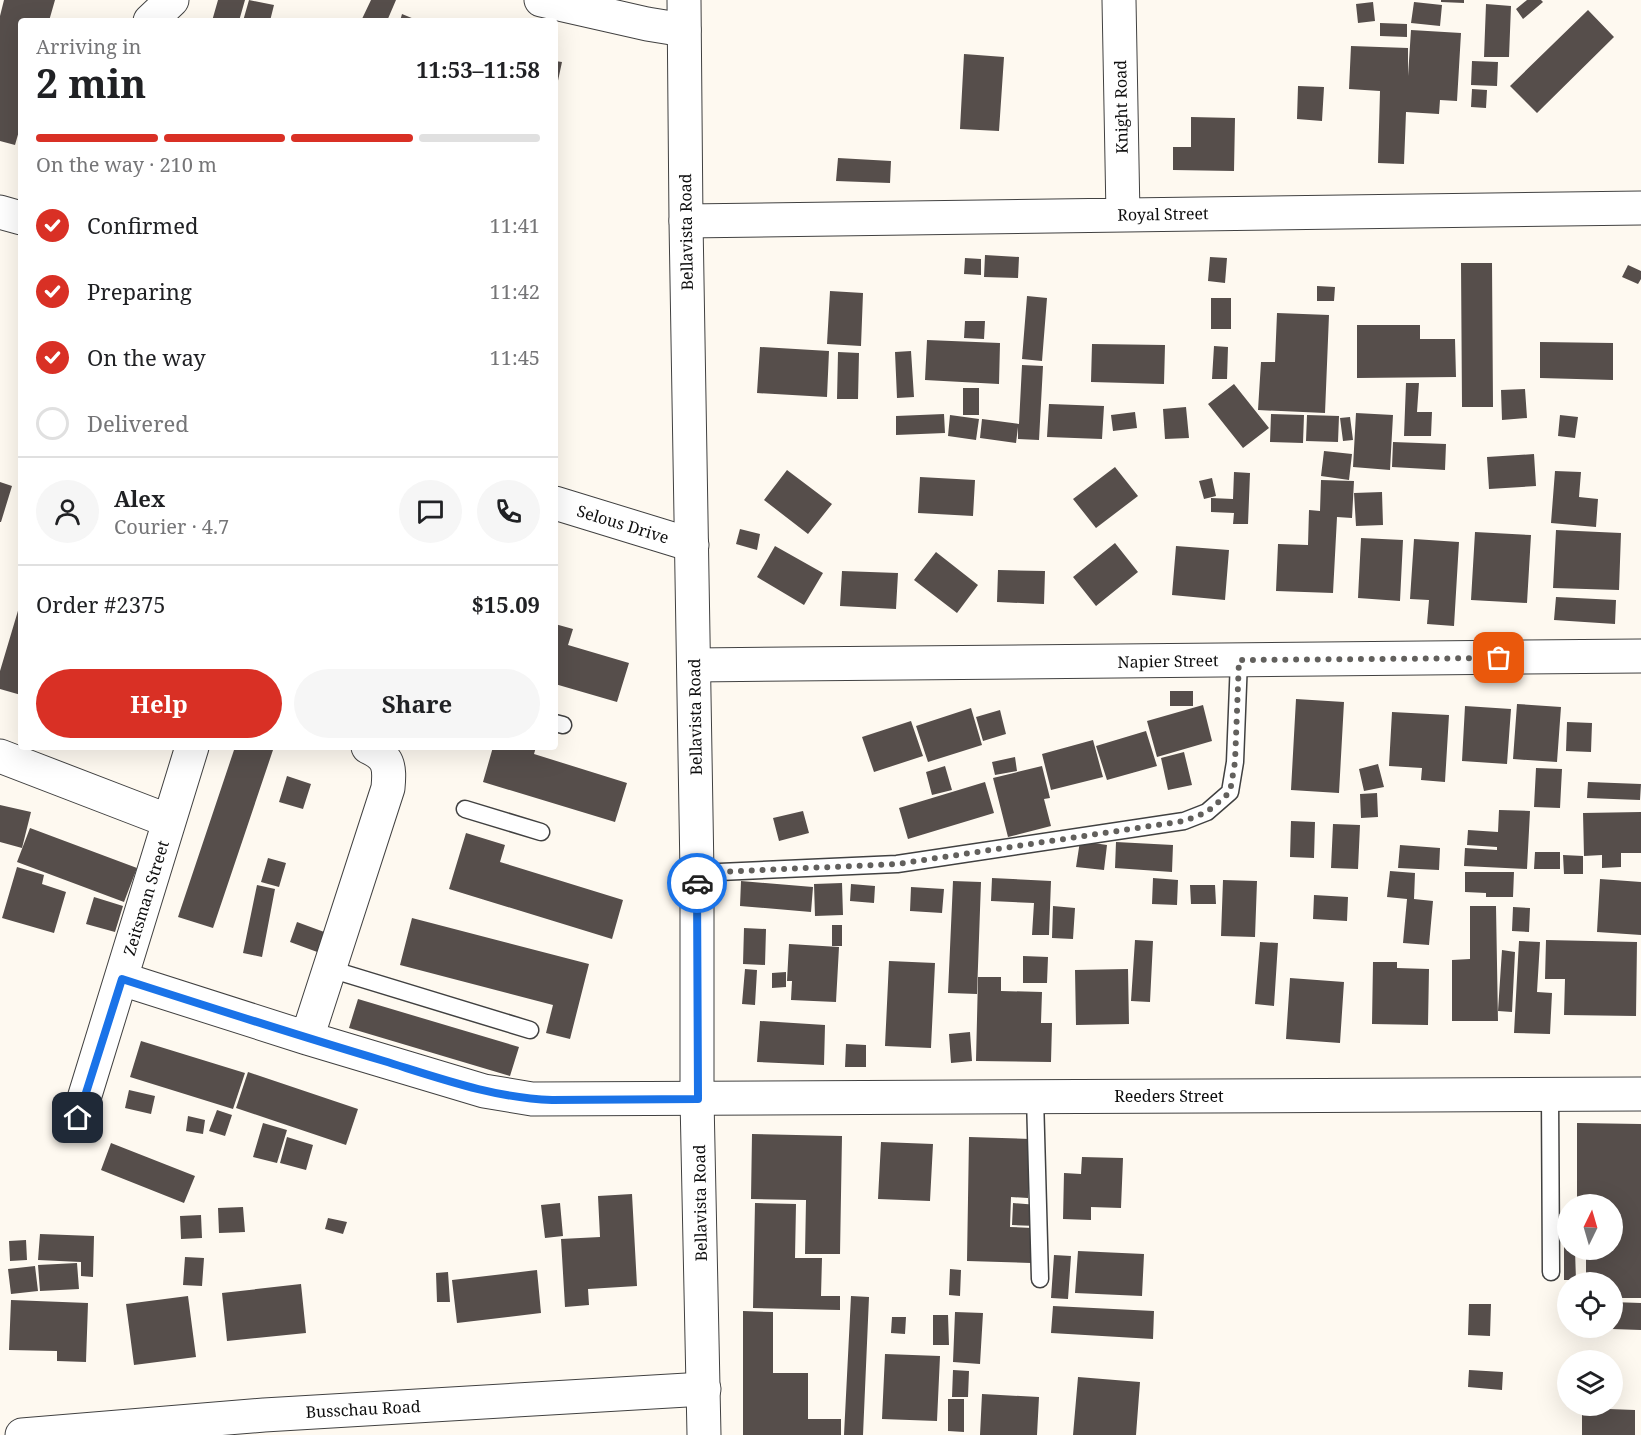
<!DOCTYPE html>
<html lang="en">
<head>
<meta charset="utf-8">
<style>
	:root { --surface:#fff; --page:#f6f6f6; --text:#202124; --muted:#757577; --line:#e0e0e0; --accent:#d93025 }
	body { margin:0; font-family:"Noto Serif",serif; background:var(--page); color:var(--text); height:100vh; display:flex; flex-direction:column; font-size:22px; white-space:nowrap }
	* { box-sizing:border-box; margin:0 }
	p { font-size:20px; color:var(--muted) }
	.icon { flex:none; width:33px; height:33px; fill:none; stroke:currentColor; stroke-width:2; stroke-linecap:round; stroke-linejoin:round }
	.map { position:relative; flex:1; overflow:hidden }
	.drawer { position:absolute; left:18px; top:18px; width:540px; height:732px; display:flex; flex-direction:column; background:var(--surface); border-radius:6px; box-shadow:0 6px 24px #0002 }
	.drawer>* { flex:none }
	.needle { width:39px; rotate:5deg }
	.controls { position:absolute; left:1557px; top:1194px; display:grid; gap:12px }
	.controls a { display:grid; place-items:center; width:66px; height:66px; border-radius:50%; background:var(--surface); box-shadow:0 6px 24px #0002; font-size:30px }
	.pin { position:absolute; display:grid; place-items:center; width:51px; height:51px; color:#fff; margin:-26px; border-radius:12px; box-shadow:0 3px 9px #0006 }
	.courier { position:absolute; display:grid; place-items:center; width:60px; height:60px; margin:-30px; border:4px solid #1a73e8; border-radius:50%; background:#fff; color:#222; box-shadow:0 2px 8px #0007 }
	.summary em { font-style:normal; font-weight:700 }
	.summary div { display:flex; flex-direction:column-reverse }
	.summary { display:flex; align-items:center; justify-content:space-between; height:102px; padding:0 18px }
	h1 { font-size:39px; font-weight:700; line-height:45px }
	.bar { display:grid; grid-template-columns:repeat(4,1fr); gap:9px 6px; align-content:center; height:72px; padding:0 18px }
	.bar i { height:8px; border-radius:4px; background:var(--line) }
	.bar .active { background:var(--accent) }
	.bar p { grid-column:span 4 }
	.line { display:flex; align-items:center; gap:15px; padding:0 18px; border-top:2px solid var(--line) }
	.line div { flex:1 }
	.round { display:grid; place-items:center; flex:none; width:63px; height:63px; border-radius:32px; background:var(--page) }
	ol { padding:0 18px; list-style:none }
	li { display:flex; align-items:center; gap:18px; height:66px }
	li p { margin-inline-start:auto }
	li .icon { padding:6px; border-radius:50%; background:var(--accent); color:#fff; stroke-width:4 }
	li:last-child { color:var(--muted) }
	li i { width:33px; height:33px; border:3px solid var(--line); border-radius:50% }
	.action { display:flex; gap:12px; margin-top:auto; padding:12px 18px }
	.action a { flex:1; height:69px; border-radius:36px; background:var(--accent); color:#fff; font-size:24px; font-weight:700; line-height:69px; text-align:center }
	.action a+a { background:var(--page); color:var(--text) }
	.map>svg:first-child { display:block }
	.building { fill:#564e4b }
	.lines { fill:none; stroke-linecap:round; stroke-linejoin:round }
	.service-casing { stroke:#414141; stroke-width:19 }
	.minor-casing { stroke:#414141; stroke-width:35 }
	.tertiary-casing { stroke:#414141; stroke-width:35 }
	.service { stroke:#fff; stroke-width:16 }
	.minor { stroke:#fff; stroke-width:33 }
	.tertiary { stroke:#fff; stroke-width:33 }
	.done { stroke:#62605d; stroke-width:6; stroke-dasharray:0 10.8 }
	.route { stroke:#1a73e8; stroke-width:8 }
	.labels { text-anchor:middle; stroke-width:6; stroke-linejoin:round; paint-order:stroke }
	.street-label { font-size:16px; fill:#0e0e0e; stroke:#fff }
</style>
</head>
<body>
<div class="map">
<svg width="1641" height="1435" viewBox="0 0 1641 1435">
	<rect width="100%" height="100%" fill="#fef9f0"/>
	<!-- building -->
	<path class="building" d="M4,0h51l-6,21h-28v103l-6,21 -15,-4v-125z
		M218,0h27l-6,21h-27z
		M249,0l25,5 -4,16h-27z
		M371,0h25l-9,21h-26z
		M1441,0h23v3l-23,-1z
		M1527,0h14l2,2 -20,17 -7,-10z
		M1373,2l2,19 -17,2 -2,-19z
		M1414,2l28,3 -2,21 -29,-3z
		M1486,4l25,2 -2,51h-25z
		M1588,10l26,27 -77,76 -27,-27z
		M402,14l17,7h-19z
		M1380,23l27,1v13l-27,-1z
		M1411,30l50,3 -4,68 -17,-1 -1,14 -33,-2 -2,52 -26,-1 2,-72 -31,-2 2,-43 57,2v28z
		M964,54l40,3 -5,74 -39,-2z
		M555,61l7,1 -6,28h-1z
		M1472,61l26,1 -1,24 -26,-1z
		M1298,86l26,1 -2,34 -25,-2z
		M1472,89l15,1 -1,18 -15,-1z
		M1191,117l44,1 -1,53 -61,-1v-23h18z
		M838,158l53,3 -1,22 -54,-2z
		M985,255l34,2 -1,21 -34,-1z
		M1210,257l17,1 -2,25 -17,-2z
		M965,258l16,1v16l-17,-1z
		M1461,263h31l1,144h-31z
		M1628,265l13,6v8l-3,5 -16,-7z
		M1317,286l18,1 -1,14h-17z
		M830,291l33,2 -2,53 -34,-2z
		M1027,296l20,2 -5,63 -20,-2z
		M1211,298h20v31h-20z
		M1277,313l52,2 -4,98 -67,-3 3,-48h14z
		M965,321h20l-1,18 -20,-1z
		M1357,325h63v14h35l1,38 -99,1z
		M927,340l73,3 -1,41 -74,-4z
		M1540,342l73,1v37l-73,-2z
		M1092,344l73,1 -1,39 -73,-2z
		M1214,346l14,1 -1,32h-15z
		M760,347l69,4 -2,46 -70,-4z
		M911,351l3,46 -17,1 -2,-46z
		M838,352l21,1 -1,46h-21z
		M1022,365l21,1 -4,74 -21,-1v-12l-2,16 -36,-5 2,-19 37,5z
		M1406,383h13l-2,29h15l-1,24h-27z
		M1234,384l35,44 -26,20 -35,-44z
		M963,388h16v27h-16z
		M1525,389l2,29 -25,2 -1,-30z
		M1049,404l55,2 -2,33 -55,-2z
		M1186,407l3,31 -24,1 -2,-30z
		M1135,412l2,16 -24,3 -2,-16z
		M1356,413l37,2 -3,55 -37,-3z
		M944,414l1,19 -49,2v-19z
		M1271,414l33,1 -1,28 -33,-1z
		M950,415l29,4 -3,21 -28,-4z
		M1307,415l32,1 -1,26 -32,-1z
		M1560,415l18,2 -3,21 -17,-2z
		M1350,417l3,23 -10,1 -3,-23z
		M1393,442l53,2 -1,26 -53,-3z
		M1324,451l28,3 -3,26 -28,-4z
		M1534,454l2,32 -47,3 -2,-32z
		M1115,467l23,29 -42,32 -23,-29z
		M787,470l45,34 -24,30 -44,-34z
		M1555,471l26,1 -2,25 19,2 -2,28 -45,-4z
		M1234,472l16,1 -2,51h-15l1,-11 -23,-1v-14l22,1z
		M920,477l55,3 -2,36 -55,-3z
		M1212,478l4,18 -12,3 -5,-18z
		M1321,480l33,1 -2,37 -15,-1 -4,76 -57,-2 2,-47 30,1 1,-35 11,1z
		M0,482l12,4 -11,36h-1z
		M1382,492l1,33 -27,1 -2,-33z
		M740,529l20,5 -3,16 -21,-6z
		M1556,530l65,3 -2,57 -66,-2z
		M1475,532l56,3 -4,68 -56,-3z
		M1361,538l42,2 -3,61 -42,-3z
		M1414,539l45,3 -5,84 -27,-2 2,-24 -19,-1z
		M1115,543l23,29 -42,34 -23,-29z
		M775,546l48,27 -19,32 -47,-28z
		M1176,546l53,4 -4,50 -53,-5z
		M936,552l42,33 -21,28 -43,-33z
		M998,570l47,1 -1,33 -47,-2z
		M842,571l56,2 -2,36 -56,-3z
		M1556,597l60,3 -1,24 -61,-4z
		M20,604h1v91l-21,-6v-18z
		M555,624l18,5 -5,16 61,18 -12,39 -62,-18z
		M1170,691h23v15h-23z
		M1296,699l48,3 -5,91 -48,-3z
		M1517,704l44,3 -4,55 -44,-3z
		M1203,705l9,36 -55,16 -10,-36z
		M1465,706l46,3 -4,55 -45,-3z
		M971,708l11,37 -54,17 -12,-36z
		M1000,710l6,24 -23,7 -7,-24z
		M1392,712l57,3 -4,67 -24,-2 1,-12 -33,-2z
		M911,721l12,35 -49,16 -12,-35z
		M1567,722l25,1 -1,29 -25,-1z
		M1146,731l11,35 -50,14 -11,-34z
		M1093,740l10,37 -52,13 -9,-36z
		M235,747h39l-61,181 -35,-11z
		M493,747h43l-2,7 93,29 -12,39 -132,-40z
		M1184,752l8,33 -24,5 -7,-32z
		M1015,757l2,14 -22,4 -3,-13z
		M1378,764l6,23 -20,4 -5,-22z
		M945,766l7,24 -20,5 -6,-23z
		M1042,766l8,32 -6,1 7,27 -43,11 -15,-59z
		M1536,768l26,1 -2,39 -26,-1z
		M287,776l24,8 -8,25 -24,-7z
		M985,782l9,31 -86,26 -9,-31z
		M1588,782l53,2 -1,16 -53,-2z
		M1377,793l1,24 -17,1 -1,-24z
		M0,805l31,7 -9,36 -22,-6z
		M1499,810l31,1 -3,58 -63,-3 1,-18 32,2v-3l-30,-2 1,-15 30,2z
		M803,811l6,22 -30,8 -6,-23z
		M1641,812v41h-20v14l-19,1v-13l-18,1 -1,-43z
		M1291,821l24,1 -1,36 -24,-1z
		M1333,824l27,1 -2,44 -27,-1z
		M30,828l107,40 -13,34 -107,-40z
		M466,833l39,12 -5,17 123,38 -11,39 -163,-50z
		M1080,841l27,4 -3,25 -28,-3z
		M1116,842l57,3 -1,27 -57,-4z
		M1400,845l40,3 -1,22 -41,-2z
		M1535,852h25v17h-26z
		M1563,855l20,1v18h-19z
		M268,858l18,5 -7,24 -18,-5z
		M17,867l27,8 -2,9 24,8 -12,41 -52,-15z
		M1390,871l25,2 -1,26 19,2 -4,44 -26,-2 4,-44 -20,-2z
		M1465,872h49l-1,25h-27v-4l-21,-1z
		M992,878l59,3 -2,54h-17l2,-32 -43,-2z
		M1153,878l25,2 -1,25 -25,-1z
		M1600,879l41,3v53l-44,-3z
		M1223,880l34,1 -2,56 -34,-1z
		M741,881l72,6 -2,25 -71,-6z
		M953,881l28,1 -4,112 -29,-1z
		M842,883l1,32 -28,1 -1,-32z
		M851,884l24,2 -1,17 -24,-2z
		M257,885l18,4 -13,68 -19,-4z
		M1190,885h25l1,19h-25z
		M911,887l33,2 -2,24 -32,-2z
		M1314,895l34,2 -1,24 -34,-2z
		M94,897l29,9 -8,26 -29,-8z
		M1053,906l22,2 -2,31 -21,-1z
		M1470,906h26l2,115h-46v-61l18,-1z
		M1513,907l17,1 -1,24 -17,-1z
		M412,918l177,46 -19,75 -24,-6 7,-28 -153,-40z
		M297,922l30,11 -7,20 -30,-11z
		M832,925h10v21h-10z
		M744,928l22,1 -1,36 -22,-1z
		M1135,940l18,1 -3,61 -19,-1z
		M1546,940l91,2 -1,74 -72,-1 1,-36h-20z
		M1519,941l21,1 -3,50 15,1 -2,41 -36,-1z
		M1260,942l18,1 -4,63 -19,-2z
		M789,944l50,3 -3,55 -45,-2 1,-19h-5z
		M1502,950l13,2 -3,60 -14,-1z
		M1023,956l25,1 -1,26h-24z
		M889,961l46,2 -4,85 -46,-2z
		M1373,962h24v6l32,1 -1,56 -56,-1z
		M745,969l12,1 -2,35 -13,-1z
		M1128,969l1,55 -53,1 -1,-55z
		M786,972v15l-14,1v-15z
		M978,977h23v14l41,1 -1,31h11l-1,39 -75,-1z
		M1290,978l54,4 -4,61 -54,-4z
		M358,999l161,48 -9,29 -161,-48z
		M760,1021l65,4 -1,40 -67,-3z
		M970,1032l2,29 -21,2 -2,-29z
		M141,1041l104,32 -12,36 -103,-32z
		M846,1044l20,1v22h-21z
		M248,1072l110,37 -12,36 -110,-37z
		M129,1090l26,6 -4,18 -26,-6z
		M217,1110l15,5 -7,21 -16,-5z
		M188,1116l17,4 -2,14 -17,-3z
		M263,1123l24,7 -10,33 -24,-6z
		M1577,1123l64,1v174h-29v-16h-26v-26h15v-6h11v-46h-35z
		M752,1134l90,2 -2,118h-35l1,-54 -55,-1z
		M287,1137l26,8 -7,25 -26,-7z
		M969,1137l61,2 -2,59 -17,-1 -1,30 22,1 -1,35 -64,-2z
		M881,1142l52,2 -3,57 -52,-2z
		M111,1143l84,33 -11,27 -83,-33z
		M1082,1157l41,1 -2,50 -30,-1v13l-28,-1 1,-46 17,1z
		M632,1194l5,92 -49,3 1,16 -24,2 -4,-68 39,-2 -2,-41z
		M560,1203l3,33 -18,2 -4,-33z
		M755,1203l41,1 -1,54h27l-1,38h19v14l-87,-2z
		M1013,1203l25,2 -1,21 -25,-1z
		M243,1207l2,25 -26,1 -1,-25z
		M201,1215l1,23 -21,1 -1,-23z
		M328,1218l19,4 -4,12 -18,-5z
		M40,1234l54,2 -1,41 -12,-1v-14l-43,-2z
		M26,1240l1,20 -17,1 -1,-20z
		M1564,1242h4v8h7l1,30h-12z
		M1078,1251l66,3 -2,42 -67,-3z
		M1054,1255l17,1 -3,43 -17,-1z
		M185,1257l19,1 -2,28 -19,-1z
		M77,1263l2,26 -39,2 -2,-26z
		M35,1266l3,25 -27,3 -3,-25z
		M950,1269l11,1 -1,26 -11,-1z
		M537,1270l4,43 -84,10 -5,-43z
		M448,1272l2,30h-13l-1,-29z
		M301,1284l5,49 -79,8 -5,-48z
		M188,1296l8,61 -62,8 -8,-61z
		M851,1296l18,1 -6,138h-19z
		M11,1300l77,3 -2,59 -29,-1v-10l-48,-1z
		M1612,1302l29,1v27l-29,-1z
		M1469,1304h22l-1,32 -22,-1z
		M1053,1306l101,5 -1,28 -102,-6z
		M743,1311l30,1v61h35v46h33v16h-98z
		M955,1312l28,1 -3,51 -27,-2z
		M933,1315h15l1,30h-16z
		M892,1317h14l-1,17 -14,-1z
		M885,1354l55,2 -3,65 -55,-2z
		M953,1370l16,1 -1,26h-16z
		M1469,1370l34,2 -1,18 -34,-3z
		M1078,1377l62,5 -4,53h-63z
		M982,1394l57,3 -2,38h-57z
		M948,1399h16v33l-16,-1z
		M1582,1408l53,2v25h-53z"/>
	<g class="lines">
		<!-- service casing -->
		<g class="service-casing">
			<path id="service" d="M555,723l8,2
				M465,809l76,23
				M697,873l200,-9 287,-43 23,-9 23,-20 5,-30 4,-102
				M330,969l200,61
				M1550,1095l1,177
				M1035,1097l5,182"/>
		</g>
		<!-- minor casing -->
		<g class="minor-casing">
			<path id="minor" d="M541,0l106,24 37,6
				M1119,0l4,215
				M150,21l22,-21
				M0,212l21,6
				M686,221l955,-13
				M555,503l137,42
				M694,665l947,-9
				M0,756l169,65
				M122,979l185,59 177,53 48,8 1109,-5
				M307,1038l81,-250c2,-22 1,-31 -20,-41
				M78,1118l114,-371
				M22,1435l242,-20 440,-26"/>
		</g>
		<!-- tertiary casing -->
		<g class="tertiary-casing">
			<path id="tertiary" d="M684,0l2,221 11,652v226l7,336"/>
		</g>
		<!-- service -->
		<use href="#service" class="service"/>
		<!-- minor -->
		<use href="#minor" class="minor"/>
		<!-- tertiary -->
		<use href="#tertiary" class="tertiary"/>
	</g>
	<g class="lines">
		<!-- done -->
		<path class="done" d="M697,883v-10l200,-9 287,-43 23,-9 23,-20 5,-30 4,-102 260,-2"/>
		<!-- route -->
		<path class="route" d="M78,1118l44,-139c87,28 174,56 262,82 55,17 110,37 168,39l146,-1 -1,-216"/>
	</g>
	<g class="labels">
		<!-- street labels -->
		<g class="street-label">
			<text transform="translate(1121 107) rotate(-91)" y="6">Knight Road</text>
			<text transform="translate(1163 214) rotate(-1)" y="6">Royal Street</text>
			<text transform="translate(686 232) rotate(-91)" y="6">Bellavista Road</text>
			<text transform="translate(623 524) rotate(17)" y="6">Selous Drive</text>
			<text transform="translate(1168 661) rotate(-1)" y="6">Napier Street</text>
			<text transform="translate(695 717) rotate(-91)" y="6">Bellavista Road</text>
			<text transform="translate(146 898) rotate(-73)" y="6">Zeitsman Street</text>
			<text x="1169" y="1102">Reeders Street</text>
			<text transform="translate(700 1203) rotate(-91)" y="6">Bellavista Road</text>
			<text transform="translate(363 1409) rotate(-3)" y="6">Busschau Road</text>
		</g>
	</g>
</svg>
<div class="controls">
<a><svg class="needle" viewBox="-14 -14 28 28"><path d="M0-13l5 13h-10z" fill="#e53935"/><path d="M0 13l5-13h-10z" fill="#757577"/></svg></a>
<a><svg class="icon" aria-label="locate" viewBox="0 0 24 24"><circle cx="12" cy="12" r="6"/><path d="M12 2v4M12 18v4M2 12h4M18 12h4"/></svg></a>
<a><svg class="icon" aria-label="layers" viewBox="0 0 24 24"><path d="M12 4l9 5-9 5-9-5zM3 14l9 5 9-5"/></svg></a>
</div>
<div class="pin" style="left:1499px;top:658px;background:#ea580c"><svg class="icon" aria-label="bag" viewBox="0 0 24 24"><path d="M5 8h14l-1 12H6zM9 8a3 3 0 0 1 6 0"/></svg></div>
<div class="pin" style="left:78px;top:1118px;background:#1f2937"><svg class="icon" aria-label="home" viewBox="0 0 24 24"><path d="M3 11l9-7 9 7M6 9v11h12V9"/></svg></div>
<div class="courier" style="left:697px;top:883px"><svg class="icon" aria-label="car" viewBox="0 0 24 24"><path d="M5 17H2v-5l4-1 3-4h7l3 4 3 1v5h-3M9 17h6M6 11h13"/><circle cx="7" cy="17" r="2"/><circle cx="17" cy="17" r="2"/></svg></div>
<section class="drawer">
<div class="summary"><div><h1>2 min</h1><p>Arriving in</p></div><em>11:53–11:58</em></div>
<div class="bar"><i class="active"></i><i class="active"></i><i class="active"></i><i></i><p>On the way · 210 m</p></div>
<ol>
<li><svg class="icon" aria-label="check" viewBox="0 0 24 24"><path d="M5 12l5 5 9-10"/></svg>Confirmed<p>11:41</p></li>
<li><svg class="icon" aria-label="check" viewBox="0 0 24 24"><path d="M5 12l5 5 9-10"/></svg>Preparing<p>11:42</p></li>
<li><svg class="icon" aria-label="check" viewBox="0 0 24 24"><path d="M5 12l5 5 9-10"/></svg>On the way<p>11:45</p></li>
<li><i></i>Delivered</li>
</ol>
<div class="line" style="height:108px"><a class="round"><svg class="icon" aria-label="person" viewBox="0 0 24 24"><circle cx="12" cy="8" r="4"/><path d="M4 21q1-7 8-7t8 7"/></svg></a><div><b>Alex</b><p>Courier · 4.7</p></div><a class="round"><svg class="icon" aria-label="chat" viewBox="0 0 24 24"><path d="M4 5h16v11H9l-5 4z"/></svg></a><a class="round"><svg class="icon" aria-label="phone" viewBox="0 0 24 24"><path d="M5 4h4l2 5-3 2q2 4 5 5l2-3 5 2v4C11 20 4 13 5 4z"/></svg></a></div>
<div class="line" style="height:78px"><div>Order #2375</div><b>$15.09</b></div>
<div class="action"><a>Help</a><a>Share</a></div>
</section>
</div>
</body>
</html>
